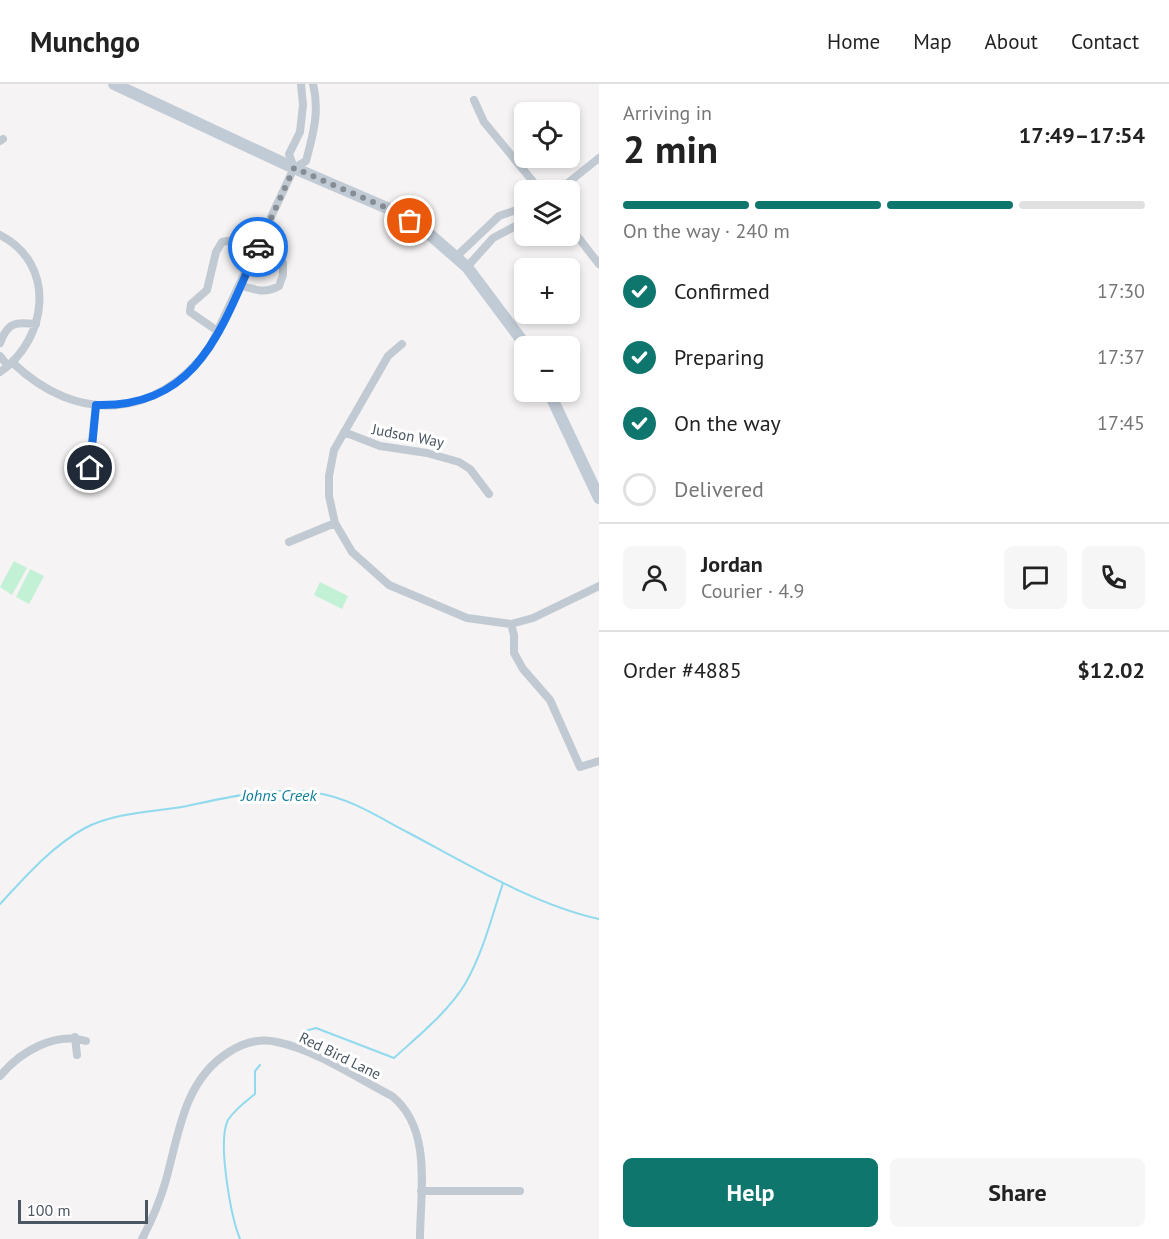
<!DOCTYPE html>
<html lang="en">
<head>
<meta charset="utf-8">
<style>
	:root { --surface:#fff; --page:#f6f6f6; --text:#222; --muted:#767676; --line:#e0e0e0; --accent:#0f766e }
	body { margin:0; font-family:"PT Sans",sans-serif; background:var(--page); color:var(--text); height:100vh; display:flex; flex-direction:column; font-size:22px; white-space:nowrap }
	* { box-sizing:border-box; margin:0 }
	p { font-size:20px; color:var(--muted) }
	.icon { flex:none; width:33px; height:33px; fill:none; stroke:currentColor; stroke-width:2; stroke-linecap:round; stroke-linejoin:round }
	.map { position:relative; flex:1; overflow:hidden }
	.details { display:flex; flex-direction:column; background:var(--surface); width:570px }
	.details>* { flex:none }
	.tools { position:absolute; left:514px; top:18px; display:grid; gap:12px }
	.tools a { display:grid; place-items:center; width:66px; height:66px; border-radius:9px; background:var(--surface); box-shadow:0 3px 9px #0003; font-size:30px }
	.scale { position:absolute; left:18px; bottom:15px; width:130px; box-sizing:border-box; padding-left:6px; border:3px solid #4a5661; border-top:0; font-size:16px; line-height:21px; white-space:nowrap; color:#4a5661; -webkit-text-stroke:4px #fff; paint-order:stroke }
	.pin { position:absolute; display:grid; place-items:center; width:51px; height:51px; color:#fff; margin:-26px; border:3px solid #fff; border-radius:50%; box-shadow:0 2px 6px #0007 }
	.courier { position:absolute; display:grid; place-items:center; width:60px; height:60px; margin:-30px; border:4px solid #1a73e8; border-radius:50%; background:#fff; color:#222; box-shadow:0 2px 8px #0007 }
	.head em { font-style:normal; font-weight:700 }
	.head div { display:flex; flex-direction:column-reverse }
	.head { display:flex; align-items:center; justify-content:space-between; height:102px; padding:0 24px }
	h1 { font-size:39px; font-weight:700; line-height:45px }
	.bar { display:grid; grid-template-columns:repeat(4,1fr); gap:9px 6px; align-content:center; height:72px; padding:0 24px }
	.bar i { height:8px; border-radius:4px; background:var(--line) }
	.bar .active { background:var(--accent) }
	.bar p { grid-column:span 4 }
	.line { display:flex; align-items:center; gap:15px; padding:0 24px; border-top:2px solid var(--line) }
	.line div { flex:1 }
	.round { display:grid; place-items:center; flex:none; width:63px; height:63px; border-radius:9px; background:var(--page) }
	ol { padding:0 24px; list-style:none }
	li { display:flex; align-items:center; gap:18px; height:66px }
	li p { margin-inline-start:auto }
	li .icon { padding:6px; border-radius:50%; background:var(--accent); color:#fff; stroke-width:4 }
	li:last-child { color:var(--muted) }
	li i { width:33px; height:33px; border:3px solid var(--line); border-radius:50% }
	.primary-button { display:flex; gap:12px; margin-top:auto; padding:12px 24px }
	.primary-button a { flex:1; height:69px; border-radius:9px; background:var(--accent); color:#fff; font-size:24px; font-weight:700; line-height:69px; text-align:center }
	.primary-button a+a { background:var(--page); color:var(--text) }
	header { display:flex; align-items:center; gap:36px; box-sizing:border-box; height:84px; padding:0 30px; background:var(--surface); border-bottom:2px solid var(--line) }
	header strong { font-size:28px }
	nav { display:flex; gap:33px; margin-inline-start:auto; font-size:21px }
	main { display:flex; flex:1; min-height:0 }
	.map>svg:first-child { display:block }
	.grass { fill:#c3f1d5 }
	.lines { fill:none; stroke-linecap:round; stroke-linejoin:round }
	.stream { stroke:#90daee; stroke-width:2 }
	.street { stroke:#c1cad2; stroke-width:8 }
	.secondary { stroke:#c1cbd6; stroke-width:12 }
	.done { stroke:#868d94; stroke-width:6; stroke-dasharray:0 10.8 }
	.route { stroke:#1a73e8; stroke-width:8 }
	.labels { text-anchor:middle; stroke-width:6; stroke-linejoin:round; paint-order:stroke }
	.street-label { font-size:15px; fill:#4a5661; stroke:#fff }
	.water-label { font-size:16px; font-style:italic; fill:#0c7c9b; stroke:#fff }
</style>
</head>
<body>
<header>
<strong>Munchgo</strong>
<nav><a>Home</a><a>Map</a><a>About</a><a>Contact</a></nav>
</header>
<main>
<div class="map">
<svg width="599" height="1155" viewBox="0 0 599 1155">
	<rect width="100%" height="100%" fill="#f5f3f3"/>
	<!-- grass -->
	<path class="grass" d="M14,477l13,7 -15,27 -12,-8z
		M30,485l14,7 -15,28 -13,-7z
		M320,498l28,14 -6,13 -28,-14z"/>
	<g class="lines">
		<!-- stream -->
		<path class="stream" d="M0,820c25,-27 52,-58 85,-76 30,-16 69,-16 102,-22 42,-9 86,-20 130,-13 33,5 63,25 92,40 58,31 126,72 190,86
			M305,947l11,-3 78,30c24,-22 54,-46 71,-74 18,-31 27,-68 38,-101
			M240,1155c-9,-22 -23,-98 -12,-119 7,-11 17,-18 27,-26v-23l5,-6"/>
		<!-- street -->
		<path class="street" d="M474,16l10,22 56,68
			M0,57l3,-2
			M294,84l12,-7c7,-26 14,-50 7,-77
			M294,84l-5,-14 11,-22 3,-27 -2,-21
			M559,106l40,-32
			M570,143l29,37
			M0,151c57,29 48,104 0,137
			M457,172l42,-40 26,-9
			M467,183l26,-29 32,-17
			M219,248l-29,-20 1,-8 16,-14 9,-38 6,-10c27,-6 43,2 61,21v12l-4,11c-14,8 -24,4 -39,-1
			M0,259c8,-21 15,-21 36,-19
			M402,260l-14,12 -54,94 -5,26v20l6,27 17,29 37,33 78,33 44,6 22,-6 66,-32
			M0,272l8,10
			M13,279c65,62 144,56 197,-16l84,-179
			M344,348l36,14 47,7 32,9 11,7 19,25
			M89,384l7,-63
			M289,458l46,-19
			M511,540l3,11v18l9,16 27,31 30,67 19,-6
			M75,953l2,18
			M0,992c20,-24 55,-45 86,-35
			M421,1107h99
			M142,1155c10,-19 18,-38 24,-59 13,-47 18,-100 63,-128 14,-9 31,-14 48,-10 39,8 80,36 115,54 41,33 28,97 28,143"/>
		<!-- secondary -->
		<path class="secondary" d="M114,0l180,84 100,43 33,21 40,35 59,79
			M549,308l50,106"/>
	</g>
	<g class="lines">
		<!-- done -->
		<path class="done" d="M258,163l36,-79 100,43 16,10"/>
		<!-- route -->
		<path class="route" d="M90,384l6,-63c104,3 126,-79 162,-158"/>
	</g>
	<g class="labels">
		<!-- street labels -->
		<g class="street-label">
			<text transform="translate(408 352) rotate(11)" y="5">Judson Way</text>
			<text transform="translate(340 972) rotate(26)" y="5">Red Bird Lane</text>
		</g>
		<!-- water labels -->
		<g class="water-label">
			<text x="279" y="717">Johns Creek</text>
		</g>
	</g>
</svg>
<div class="tools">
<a><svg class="icon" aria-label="locate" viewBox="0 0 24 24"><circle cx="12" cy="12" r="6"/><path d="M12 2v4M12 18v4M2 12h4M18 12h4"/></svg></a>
<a><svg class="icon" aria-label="layers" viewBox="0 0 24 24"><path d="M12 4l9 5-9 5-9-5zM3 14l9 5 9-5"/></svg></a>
<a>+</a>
<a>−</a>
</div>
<div class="scale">100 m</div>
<div class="pin" style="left:410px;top:137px;background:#ea580c"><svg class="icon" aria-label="bag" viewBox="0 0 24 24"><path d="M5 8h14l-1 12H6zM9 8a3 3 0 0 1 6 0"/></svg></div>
<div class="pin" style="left:90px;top:384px;background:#1f2937"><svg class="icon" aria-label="home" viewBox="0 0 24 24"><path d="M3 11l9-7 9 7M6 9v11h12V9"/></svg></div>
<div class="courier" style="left:258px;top:163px"><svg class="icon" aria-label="car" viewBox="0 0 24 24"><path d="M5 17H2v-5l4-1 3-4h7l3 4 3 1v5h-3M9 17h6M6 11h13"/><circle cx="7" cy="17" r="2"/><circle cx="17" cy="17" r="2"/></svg></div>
</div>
<section class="details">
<div class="head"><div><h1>2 min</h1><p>Arriving in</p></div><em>17:49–17:54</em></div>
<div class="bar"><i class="active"></i><i class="active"></i><i class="active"></i><i></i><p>On the way · 240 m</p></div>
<ol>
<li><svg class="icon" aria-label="check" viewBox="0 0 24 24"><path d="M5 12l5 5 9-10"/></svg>Confirmed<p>17:30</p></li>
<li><svg class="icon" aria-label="check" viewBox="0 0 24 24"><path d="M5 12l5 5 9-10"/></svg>Preparing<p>17:37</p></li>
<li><svg class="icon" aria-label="check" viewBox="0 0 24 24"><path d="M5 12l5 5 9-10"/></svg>On the way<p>17:45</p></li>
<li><i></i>Delivered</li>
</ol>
<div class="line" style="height:108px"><a class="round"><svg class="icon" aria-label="person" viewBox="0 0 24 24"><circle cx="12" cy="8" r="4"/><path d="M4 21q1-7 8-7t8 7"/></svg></a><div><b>Jordan</b><p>Courier · 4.9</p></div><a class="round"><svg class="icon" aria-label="chat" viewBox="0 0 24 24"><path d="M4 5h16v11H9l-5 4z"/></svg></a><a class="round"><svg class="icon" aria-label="phone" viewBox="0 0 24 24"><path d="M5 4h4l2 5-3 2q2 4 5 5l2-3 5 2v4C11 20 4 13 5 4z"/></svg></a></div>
<div class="line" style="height:78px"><div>Order #4885</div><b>$12.02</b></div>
<div class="primary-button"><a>Help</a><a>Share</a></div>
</section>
</main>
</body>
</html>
